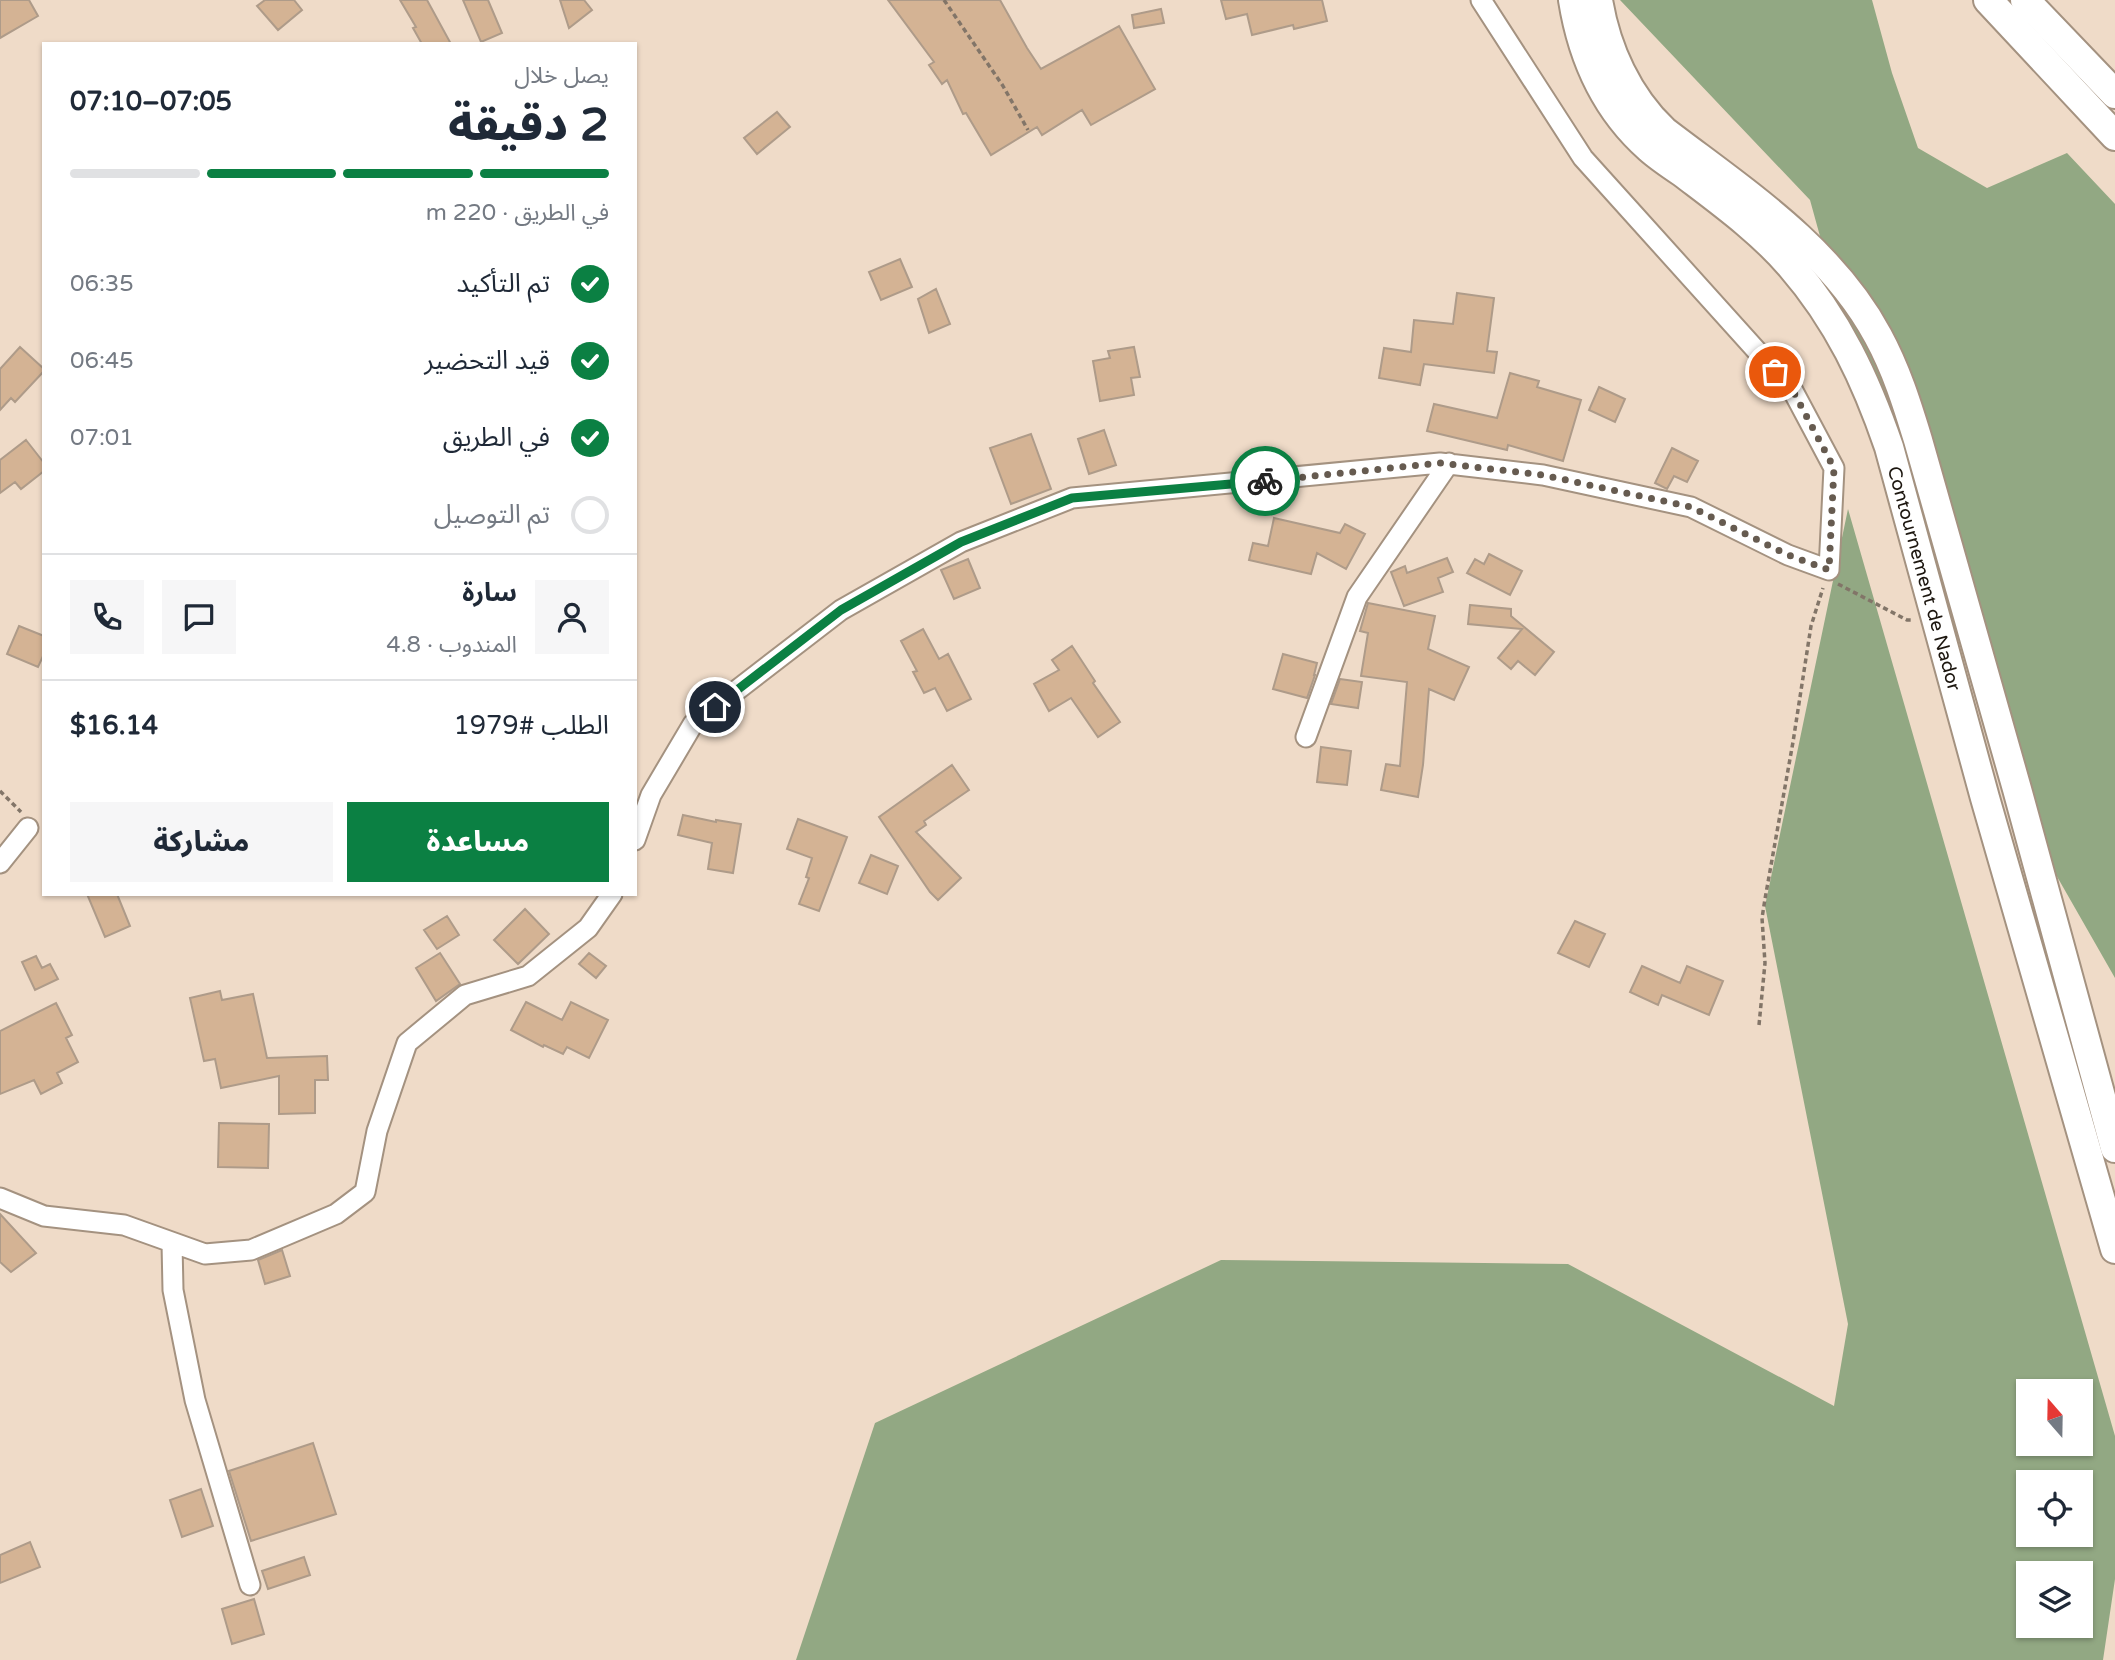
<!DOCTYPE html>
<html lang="ar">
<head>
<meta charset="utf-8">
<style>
	:root { --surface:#fff; --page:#f6f6f7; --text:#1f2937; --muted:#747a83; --line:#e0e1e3; --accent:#0b8043 }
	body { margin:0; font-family:"Varela Round","Noto Sans Arabic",sans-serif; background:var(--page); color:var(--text); direction:rtl; height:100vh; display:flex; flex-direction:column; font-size:26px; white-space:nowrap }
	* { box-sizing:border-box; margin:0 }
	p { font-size:23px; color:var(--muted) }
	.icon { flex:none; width:38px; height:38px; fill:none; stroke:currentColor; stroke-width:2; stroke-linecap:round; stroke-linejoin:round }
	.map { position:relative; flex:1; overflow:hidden; direction:ltr }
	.sheet { position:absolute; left:42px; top:42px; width:595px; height:854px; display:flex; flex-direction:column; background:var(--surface); border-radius:0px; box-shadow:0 2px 5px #0004; direction:rtl }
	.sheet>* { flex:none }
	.needle { width:46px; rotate:340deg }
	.tools { position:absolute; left:2016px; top:1379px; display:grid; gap:14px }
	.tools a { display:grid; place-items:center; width:77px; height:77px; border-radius:0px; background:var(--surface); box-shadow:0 2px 5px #0004; font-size:35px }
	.pin { position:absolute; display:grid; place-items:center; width:60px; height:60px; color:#fff; margin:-30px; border:4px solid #fff; border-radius:50%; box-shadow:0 2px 7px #0007 }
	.courier { position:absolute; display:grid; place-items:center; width:70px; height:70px; margin:-35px; border:5px solid #0b8043; border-radius:50%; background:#fff; color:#222; box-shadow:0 2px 9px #0007 }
	.summary em { font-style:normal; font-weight:800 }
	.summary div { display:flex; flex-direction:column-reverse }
	.summary { display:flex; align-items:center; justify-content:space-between; height:119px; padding:0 28px }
	h1 { font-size:46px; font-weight:800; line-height:52px }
	.bar { display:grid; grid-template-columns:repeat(4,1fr); gap:10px 7px; align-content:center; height:84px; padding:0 28px }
	.bar i { height:9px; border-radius:5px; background:var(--line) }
	.bar .selected { background:var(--accent) }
	.bar p { grid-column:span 4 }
	.line { display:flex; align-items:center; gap:18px; padding:0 28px; border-top:2px solid var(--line) }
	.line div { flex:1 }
	.round { display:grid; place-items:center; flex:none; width:74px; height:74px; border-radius:0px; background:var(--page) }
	ol { padding:0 28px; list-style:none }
	li { display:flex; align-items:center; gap:21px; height:77px }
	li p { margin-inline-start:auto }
	li .icon { padding:7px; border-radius:50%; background:var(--accent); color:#fff; stroke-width:4 }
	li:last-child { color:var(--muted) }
	li i { width:38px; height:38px; border:4px solid var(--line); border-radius:50% }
	.primary-button { display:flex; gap:14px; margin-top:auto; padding:14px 28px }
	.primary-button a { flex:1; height:80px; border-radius:0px; background:var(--accent); color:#fff; font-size:28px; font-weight:800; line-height:80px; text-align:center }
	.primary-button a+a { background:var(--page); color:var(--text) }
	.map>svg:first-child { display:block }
	.forest { fill:#92a883; fill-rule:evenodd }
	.building { fill:#d4b394; stroke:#ae9b89; stroke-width:2 }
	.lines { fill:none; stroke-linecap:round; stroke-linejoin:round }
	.minor-casing { stroke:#a49280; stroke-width:23 }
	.highway-casing { stroke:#a49280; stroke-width:32 }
	.path { stroke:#827568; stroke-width:3.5; stroke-dasharray:5 3.5; stroke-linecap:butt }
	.minor { stroke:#fff; stroke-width:19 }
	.highway { stroke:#fff; stroke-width:28 }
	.done { stroke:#665b50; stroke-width:7; stroke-dasharray:0 12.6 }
	.route { stroke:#0b8043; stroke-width:9 }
	.labels { text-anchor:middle; stroke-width:6; stroke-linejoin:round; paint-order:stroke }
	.street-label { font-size:19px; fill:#1c160f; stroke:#efdbc8 }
</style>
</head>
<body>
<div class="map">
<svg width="2115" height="1660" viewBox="0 0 2115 1660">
	<rect width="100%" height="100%" fill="#efdbc8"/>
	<!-- forest -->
	<path class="forest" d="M1620,0h252l20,73 26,75 69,40 80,-35 48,51v774l-100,-175 -63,-181 -59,-155 -46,-133 -37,-134z
		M1848,509l267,927v143l-12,81h-1307l79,-237 346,-163 347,4 266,142 14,-82 -83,-418zM2028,1391h53v53h-53zM2028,1482h53v53h-53zM2028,1573h53v53h-53z"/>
	<!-- building -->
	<path class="building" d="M0,0h29l9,16 -38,22z
		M265,0h29l8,10 -24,20 -21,-24z
		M400,0h27l24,44h-29l-9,-16 3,-1z
		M463,0h25l14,33 -21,9z
		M560,0h24l8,10 -23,18z
		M888,0h112l27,48 14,21 78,-43 36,63 -64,36 -9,-15 -40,25 -5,-8 -46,28 -25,-42 -3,1 -16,-34 -5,4 -13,-19 5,-3z
		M1221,0h101l5,21 -33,8 -1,-4 -41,10 -5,-21 -21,5z
		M1161,9l3,14 -30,5 -2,-13z
		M777,112l13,15 -33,27 -13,-16z
		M900,259l12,28 -31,13 -12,-28z
		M936,289l14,35 -21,9 -11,-34z
		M1457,293l37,5 -7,53 10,1 -3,21 -70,-9 -4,21 -41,-7 5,-30 27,4 3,-32 39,4z
		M20,347l24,22v2l-29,31 -4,-4 -11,12v-41z
		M1134,347l6,30 -9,1 3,17 -34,6 -7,-40 17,-3 -2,-7z
		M1510,373l29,8 -2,6 44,13 -18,61 -55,-16 -1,5 -80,-19 7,-27 63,14z
		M1599,387l26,12 -10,23 -26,-12z
		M1104,430l12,35 -27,9 -11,-35z
		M1031,434l20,55 -40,15 -21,-56z
		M26,440l18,23v8l-23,18 -6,-7 -15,11v-33z
		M1672,448l26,13 -11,21 -13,-6 -7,13 -12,-6z
		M1274,518l66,15 5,-9 20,10 -19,35 -29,-16 -6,21 -62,-14 4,-17 15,3z
		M1489,554l33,17 -12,24 -43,-22 8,-14 9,5z
		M1447,558l6,14 -15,6 5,14 -39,14 -13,-34 14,-6 2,7z
		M968,559l12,29 -26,11 -13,-29z
		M1368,603l67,13 -7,33 41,18 -15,33 -25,-11 -6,76 -5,32 -37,-7 5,-26 14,2 7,-84 -46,-6 7,-43 -8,-2z
		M1470,605l41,4v7l43,36 -19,23 -17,-14 -7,8 -13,-11 24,-29 -54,-5z
		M19,626l25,10v18l-6,13 -31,-13z
		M923,629l16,30 9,-5 23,45 -24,12 -12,-23 -11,5 -11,-21 4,-1 -16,-30z
		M1072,646l23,35 -2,2 27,39 -22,15 -27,-39 -22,13 -15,-27 25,-14 -7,-10z
		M1283,654l34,9 -3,12h1l-8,23 -34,-9z
		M1340,679l22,3 -4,26 -27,-4z
		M1321,747l30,4 -4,34 -30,-3z
		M952,765l17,25 -45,31 2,4 -10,7 45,46 -23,22 -8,-8 -51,-75z
		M683,815l33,7v-2l25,4 -8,49 -25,-4 4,-26 -34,-8z
		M798,819l49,18 -28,74 -20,-7 10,-26 -3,-1 6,-19 -25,-9z
		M871,855l27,11 -11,28 -28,-11z
		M87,894h30l13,32 -25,11z
		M525,909l24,25 -31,30 -24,-24z
		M447,916l12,19 -22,14 -13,-19z
		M1575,921l30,13 -16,33 -31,-14z
		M440,953l20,31 -24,17 -20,-33z
		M589,953l17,13 -10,12 -17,-14z
		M36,956l6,12 8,-4 8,15 -23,11 -13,-28z
		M1642,966l38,17 7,-17 36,15 -14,34 -47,-20 -4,10 -28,-13z
		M220,991l2,9 31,-6 14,64 60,-2 1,24h-13v33l-36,1v-38l-58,12 -6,-29 -11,2 -14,-63z
		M526,1002l36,18 9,-18 37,18 -19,38 -22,-11 -4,7 -19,-9 -1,2 -32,-17z
		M56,1003l16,32 -6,3 12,24 -21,11 5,10 -21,11 -7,-14 -34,14v-63z
		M219,1123l50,1 -1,44 -50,-1z
		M0,1214l36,39 -25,19 -11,-10z
		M282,1250l8,26 -25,8 -7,-24z
		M313,1443l23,71 -85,27 -22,-70z
		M201,1489l12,37 -31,11 -12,-37z
		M30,1542l10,25 -40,16v-28z
		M304,1557l6,18 -42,14 -6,-18z
		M254,1599l10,35 -32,10 -10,-35z"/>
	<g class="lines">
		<!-- minor casing -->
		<g class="minor-casing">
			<path id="minor" d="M1306,737l51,-140 92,-134
				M635,840l16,-45 42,-71 148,-114 120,-68 111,-44 368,-35 103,12 148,32 97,48 41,15 5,-102 -41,-77 -210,-233 -102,-158
				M0,863l28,-35
				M0,1198l44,18 80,9 81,29 46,-4 85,-36 29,-22 12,-61 30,-88 58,-48 63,-19 60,-48 24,-34
				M172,1243l1,47 22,110 55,185"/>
		</g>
		<!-- highway casing -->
		<g class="highway-casing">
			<g id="highway">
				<path id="s1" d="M1573,0c9,56 32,109 76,148 10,9 22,17 34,25 38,29 77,57 108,93 47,54 75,114 98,181l96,351 130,451"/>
				<path d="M1598,0c8,49 30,97 66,131 77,59 167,117 214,205 18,33 29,68 40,104l99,349 98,359"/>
				<path d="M1988,0l127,136"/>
				<path d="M2025,0l90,94"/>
			</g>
		</g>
		<!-- path -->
		<path class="path" d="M944,0l59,86 25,44
			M1838,584l69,36h6
			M0,791l21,21
			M1759,1025l6,-62 -3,-45 3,-19 28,-157 18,-116 12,-38"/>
		<!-- minor -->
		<use href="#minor" class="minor"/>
		<!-- highway -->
		<use href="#highway" class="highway"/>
	</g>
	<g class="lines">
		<!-- done -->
		<path class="done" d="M1265,481l175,-18 103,12 148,32 97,48 41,15 5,-102 -41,-77 -18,-19"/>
		<!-- route -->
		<path class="route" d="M715,707l126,-97 120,-68 111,-44 193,-17"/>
	</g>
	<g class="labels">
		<!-- street labels -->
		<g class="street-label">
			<text dy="7" stroke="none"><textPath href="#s1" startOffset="698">Contournement de Nador</textPath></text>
		</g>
	</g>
</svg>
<div class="tools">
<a><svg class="needle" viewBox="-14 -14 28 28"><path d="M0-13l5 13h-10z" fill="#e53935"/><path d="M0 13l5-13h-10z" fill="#747a83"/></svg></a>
<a><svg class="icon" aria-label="locate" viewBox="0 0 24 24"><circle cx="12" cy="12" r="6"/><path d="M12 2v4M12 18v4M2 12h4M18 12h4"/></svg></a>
<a><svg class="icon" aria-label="layers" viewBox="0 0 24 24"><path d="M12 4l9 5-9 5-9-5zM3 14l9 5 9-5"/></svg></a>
</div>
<div class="pin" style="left:1775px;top:372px;background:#ea580c"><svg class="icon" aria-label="bag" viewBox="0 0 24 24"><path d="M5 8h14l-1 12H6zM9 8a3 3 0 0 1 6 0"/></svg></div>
<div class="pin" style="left:715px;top:707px;background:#1f2937"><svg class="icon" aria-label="home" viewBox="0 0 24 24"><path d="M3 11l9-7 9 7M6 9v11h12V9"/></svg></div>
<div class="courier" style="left:1265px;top:481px"><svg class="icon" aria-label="bike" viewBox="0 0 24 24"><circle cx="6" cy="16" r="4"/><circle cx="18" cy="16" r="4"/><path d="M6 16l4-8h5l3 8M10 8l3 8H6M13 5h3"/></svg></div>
<section class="sheet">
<div class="summary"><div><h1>2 دقيقة</h1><p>يصل خلال</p></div><em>07:05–07:10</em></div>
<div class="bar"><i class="selected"></i><i class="selected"></i><i class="selected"></i><i></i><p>في الطريق · 220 m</p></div>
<ol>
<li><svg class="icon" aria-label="check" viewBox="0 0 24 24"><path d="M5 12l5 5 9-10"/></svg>تم التأكيد<p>06:35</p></li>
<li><svg class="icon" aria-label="check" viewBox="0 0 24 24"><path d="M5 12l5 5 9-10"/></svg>قيد التحضير<p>06:45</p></li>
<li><svg class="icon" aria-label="check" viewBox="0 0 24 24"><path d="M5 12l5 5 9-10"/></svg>في الطريق<p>07:01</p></li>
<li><i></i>تم التوصيل</li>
</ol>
<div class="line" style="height:126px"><a class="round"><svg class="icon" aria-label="person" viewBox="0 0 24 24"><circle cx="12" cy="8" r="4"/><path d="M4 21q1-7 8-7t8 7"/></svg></a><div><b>سارة</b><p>المندوب · 4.8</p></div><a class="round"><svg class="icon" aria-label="chat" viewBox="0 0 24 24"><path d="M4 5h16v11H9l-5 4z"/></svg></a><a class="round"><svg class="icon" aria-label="phone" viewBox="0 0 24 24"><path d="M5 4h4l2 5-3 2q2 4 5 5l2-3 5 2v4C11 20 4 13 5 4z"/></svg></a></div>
<div class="line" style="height:91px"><div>الطلب #1979</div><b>$16.14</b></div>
<div class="primary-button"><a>مساعدة</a><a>مشاركة</a></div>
</section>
</div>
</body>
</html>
